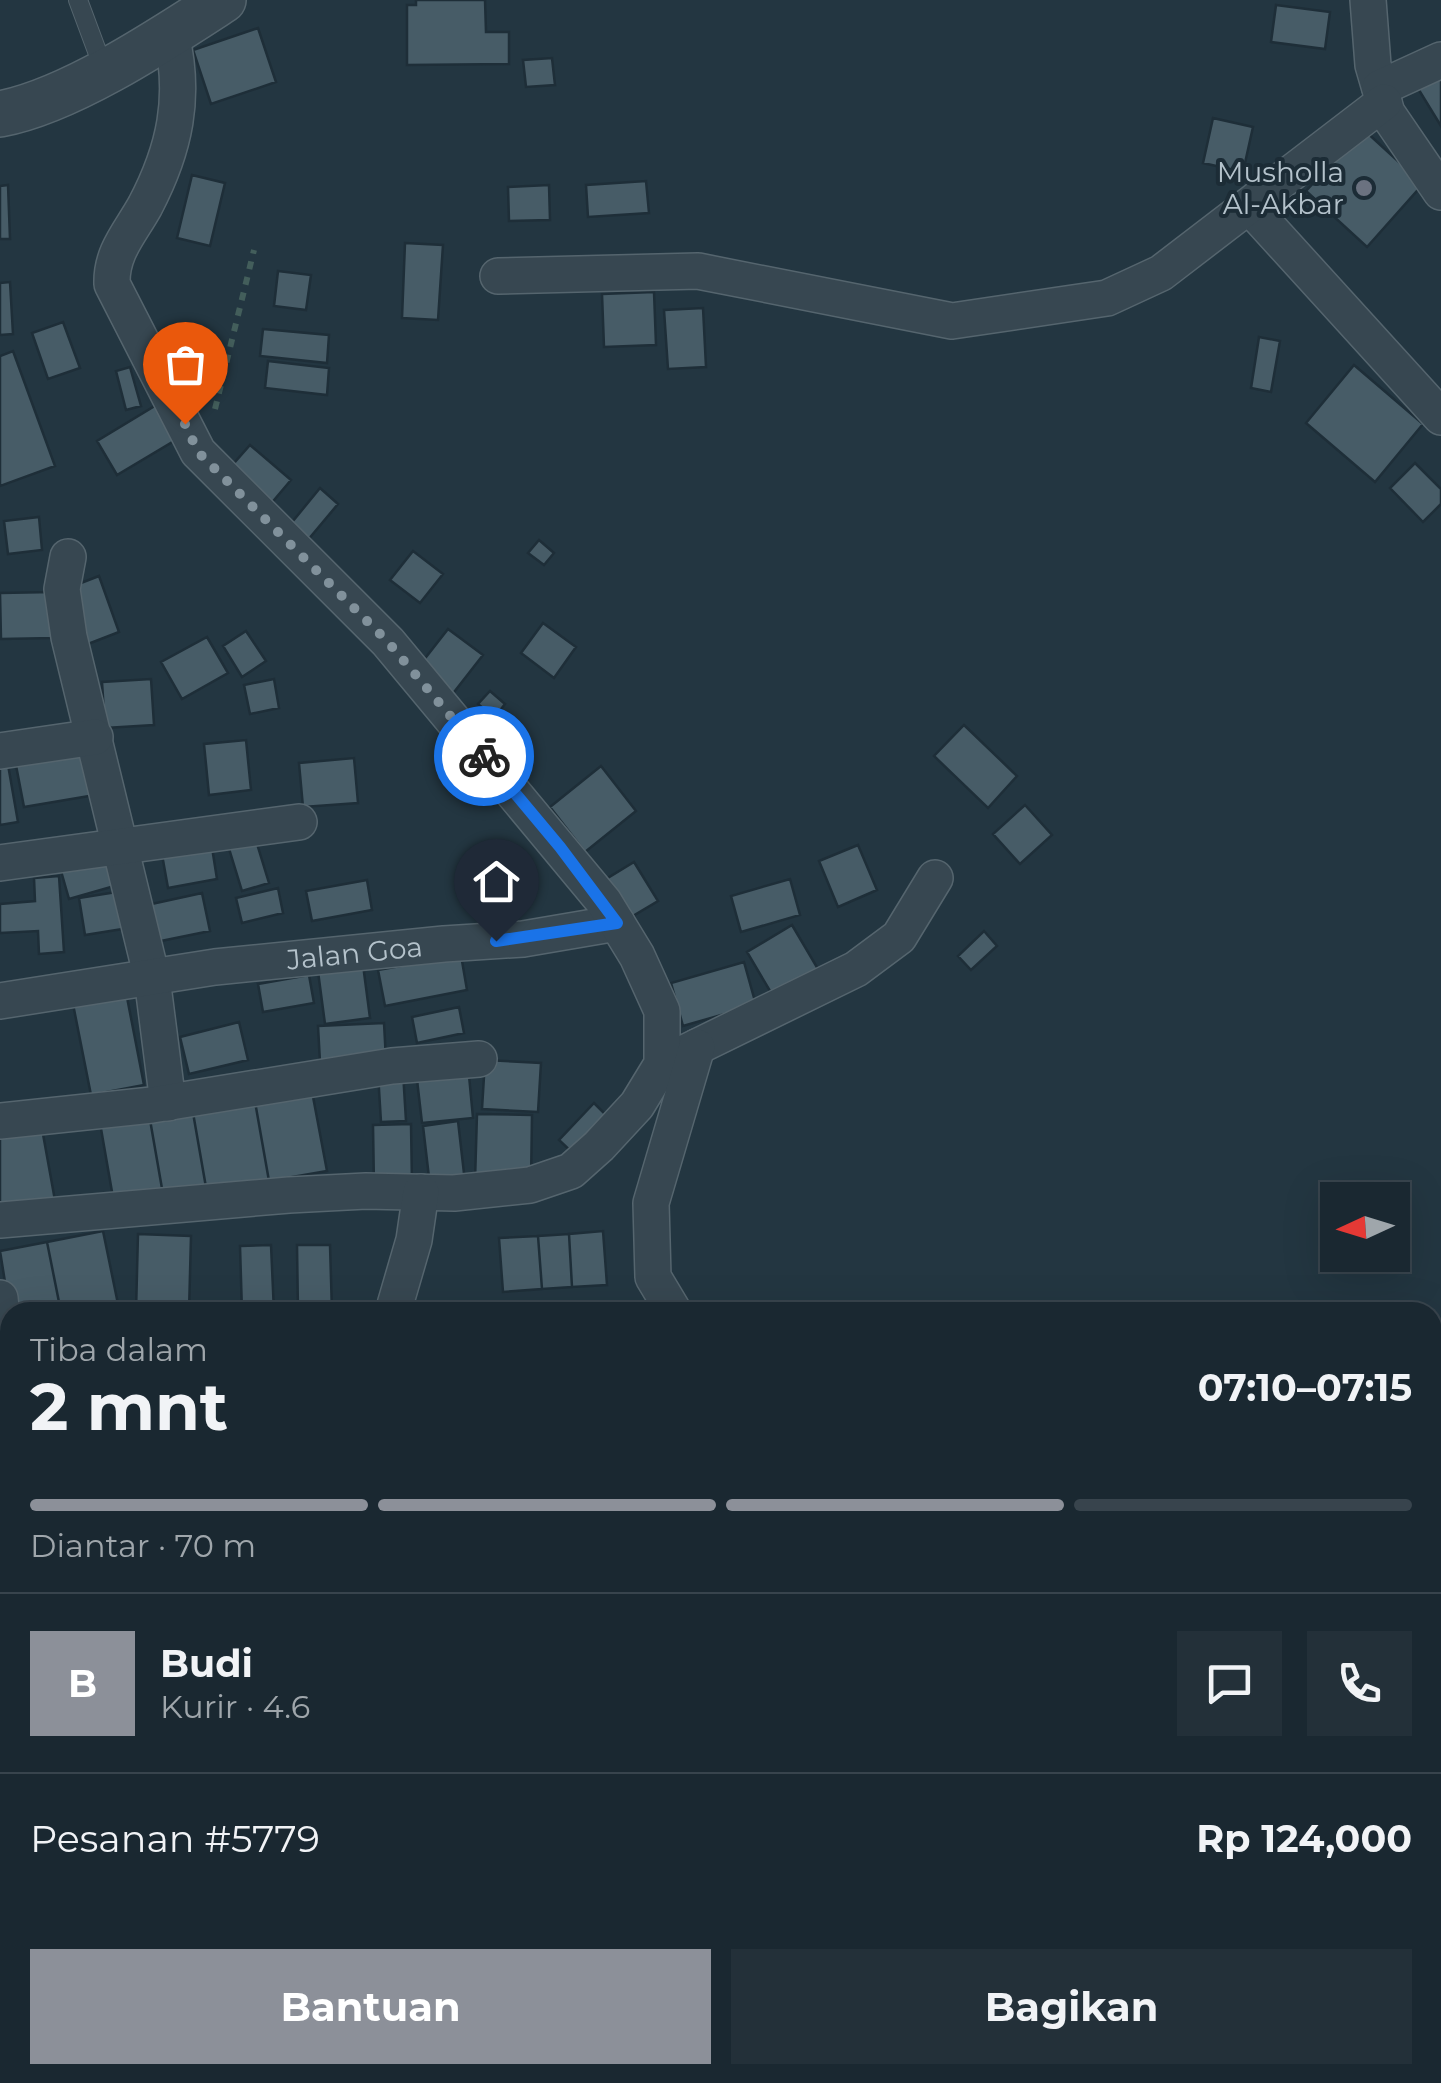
<!DOCTYPE html>
<html lang="id">
<head>
<meta charset="utf-8">
<style>
	:root { --surface:#1a2831; --page:#233039; --text:#f1f3f6; --muted:#9fa6ab; --line:#38444d; --accent:#8c9099 }
	body { margin:0; font-family:Montserrat,sans-serif; background:var(--page); color:var(--text); height:100vh; display:flex; flex-direction:column; font-size:38px; white-space:nowrap }
	* { box-sizing:border-box; margin:0 }
	p { font-size:32px; color:var(--muted) }
	.icon { flex:none; width:55px; height:55px; fill:none; stroke:currentColor; stroke-width:2; stroke-linecap:round; stroke-linejoin:round }
	.map { position:relative; flex:1; overflow:hidden }
	.details { position:absolute; left:0px; top:1302px; width:1442px; height:782px; display:flex; flex-direction:column; background:var(--surface); border-radius:30px 30px 0 0; box-shadow:0 10px 40px #0002,0 0 0 2px var(--line) }
	.details>* { flex:none }
	.needle { width:65px; rotate:266deg }
	.controls { position:absolute; left:1320px; top:1182px; display:grid; gap:20px }
	.controls a { display:grid; place-items:center; width:90px; height:90px; border-radius:0px; background:var(--surface); box-shadow:0 10px 40px #0002,0 0 0 2px var(--line); font-size:50px }
	.pin { position:absolute; display:grid; place-items:center; width:85px; height:85px; color:#fff; margin:-102px -42px; border-radius:50% 50% 50% 0; rotate:-45deg; box-shadow:0 0 10px #0007 }
	.pin .icon { rotate:45deg }
	.courier { position:absolute; display:grid; place-items:center; width:100px; height:100px; margin:-50px; border:8px solid #1a73e8; border-radius:50%; background:#fff; color:#222; box-shadow:0 2px 12px #0007 }
	.headline em { font-style:normal; font-weight:700 }
	.headline div { display:flex; flex-direction:column-reverse }
	.headline { display:flex; align-items:center; justify-content:space-between; height:170px; padding:0 30px }
	h1 { font-size:65px; font-weight:700; line-height:75px }
	.bar { display:grid; grid-template-columns:repeat(4,1fr); gap:15px 10px; align-content:center; height:120px; padding:0 30px }
	.bar i { height:12px; border-radius:8px; background:var(--line) }
	.bar .on { background:var(--accent) }
	.bar p { grid-column:span 4 }
	.line { display:flex; align-items:center; gap:25px; padding:0 30px; border-top:2px solid var(--line) }
	.line div { flex:1 }
	.round { display:grid; place-items:center; flex:none; width:105px; height:105px; border-radius:0px; background:var(--page) }
	.action { display:flex; gap:20px; margin-top:auto; padding:20px 30px }
	.action a { flex:1; height:115px; border-radius:0px; background:var(--accent); color:#fff; font-size:40px; font-weight:700; line-height:115px; text-align:center }
	.action a+a { background:var(--page); color:var(--text) }
	.map>svg:first-child { display:block }
	.building { fill:#475c67; stroke:#1e2e38; stroke-width:2.5 }
	.lines { fill:none; stroke-linecap:round; stroke-linejoin:round }
	.service-casing { stroke:#55656e; stroke-width:20 }
	.minor-casing { stroke:#55656e; stroke-width:38 }
	.tertiary-casing { stroke:#55656e; stroke-width:48 }
	.path { stroke:#435e5b; stroke-width:6; stroke-dasharray:8 8; stroke-linecap:butt }
	.service { stroke:#374751; stroke-width:18 }
	.minor { stroke:#374751; stroke-width:35 }
	.tertiary { stroke:#374751; stroke-width:45 }
	.done { stroke:#81919b; stroke-width:10; stroke-dasharray:0 18 }
	.route { stroke:#1a73e8; stroke-width:12 }
	.worship-dot { fill:#6b7280; stroke:#1c2c36; stroke-width:4 }
	.labels { text-anchor:middle; stroke-width:8; stroke-linejoin:round; paint-order:stroke }
	.poi-label { font-size:28px; fill:#b4c2cb; stroke:#1c2c36; text-anchor:end }
	.street-label { font-size:28px; fill:#b4c2cb; stroke:#1c2c36 }
</style>
</head>
<body>
<div class="map">
<svg width="1441" height="2083" viewBox="0 0 1441 2083">
	<rect width="100%" height="100%" fill="#233641"/>
	<!-- building -->
	<path class="building" d="M416,0h69l1,32h23v32l-102,1v-60h9z
		M1276,5l54,7 -5,37 -54,-7z
		M258,28l18,54 -65,22 -18,-54z
		M552,58l3,27 -29,2 -3,-27z
		M1441,65v61l-27,-44z
		M1213,118l40,9 -10,45 -40,-9z
		M1363,129l60,55 -56,63 -61,-56z
		M192,175l33,8 -15,63 -33,-8z
		M646,181l3,32 -61,4 -2,-32z
		M8,185l2,54h-10v-53z
		M549,185l1,35 -41,1 -1,-34z
		M405,243l38,2 -5,75 -36,-2z
		M278,271l33,4 -5,35 -32,-4z
		M10,282l3,52 -13,1v-52z
		M654,292l2,53 -52,2 -2,-53z
		M703,308l3,59 -38,2 -4,-59z
		M63,322l17,46 -32,11 -16,-46z
		M263,329l66,6 -2,28 -67,-7z
		M1259,337l21,4 -9,51 -20,-4z
		M13,351l42,115 -55,20v-130z
		M268,361l61,7 -2,27 -62,-7z
		M1354,365l69,59 -48,58 -69,-59z
		M130,367l11,39 -15,4 -10,-39z
		M163,401l21,34 -67,40 -20,-34z
		M250,445l41,35 -22,26 -41,-36z
		M1415,463l26,26v15l-18,18 -33,-34z
		M320,488l18,16 -36,43 -18,-15z
		M39,517l3,33 -34,4 -4,-33z
		M539,540l15,13 -10,12 -16,-12z
		M413,551l30,23 -23,29 -30,-23z
		M99,576l20,56 -31,12 -20,-56z
		M53,592l1,46 -53,1 -1,-46z
		M543,623l33,24 -22,31 -33,-25z
		M448,629l35,26 -32,41 -35,-26z
		M246,631l20,30 -24,16 -19,-31z
		M207,637l21,36 -46,26 -21,-37z
		M151,679l3,46 -49,3 -3,-46z
		M274,679l5,29 -29,6 -6,-29z
		M490,691l15,13 -11,14 -16,-14z
		M964,725l53,51 -29,32 -54,-52z
		M246,740l5,50 -42,5 -5,-51z
		M92,741l9,53 -77,13 -10,-52z
		M354,758l4,45 -55,4 -4,-44z
		M7,759l11,63 -18,3v-65z
		M601,766l35,45 -51,41 -35,-45z
		M1025,805l27,30 -32,29 -27,-30z
		M254,834l15,49 -27,8 -15,-49z
		M211,841l6,38 -49,9 -7,-39z
		M858,845l19,45 -39,17 -19,-46z
		M115,849l10,34 -56,16 -10,-35z
		M634,862l24,39 -37,22 -23,-39z
		M59,876l5,76 -25,2 -1,-23 -38,2v-29l35,-3 -1,-23z
		M790,879l10,36 -59,17 -10,-36z
		M367,880l5,30 -60,11 -6,-30z
		M278,888l5,25 -41,10 -6,-25z
		M129,890l6,37 -50,8 -6,-37z
		M202,893l8,38 -54,11 -9,-37z
		M792,925l26,44 -45,27 -26,-44z
		M984,931l13,15 -26,24 -13,-14z
		M461,955l6,35 -82,16 -7,-36z
		M362,957l8,61 -45,6 -8,-60z
		M744,962l12,43 -73,21 -12,-43z
		M309,975l5,28 -51,9 -5,-28z
		M125,987l19,98 -53,10 -19,-96z
		M459,1007l5,26 -47,10 -5,-26z
		M239,1022l9,38 -59,14 -9,-37z
		M384,1023l2,37 -66,2 -2,-36z
		M485,1060l56,3 -3,49 -56,-3z
		M468,1065l5,53 -51,5 -6,-52z
		M403,1072l3,49 -25,1 -3,-49z
		M311,1086l16,85 -58,10 -15,-85z
		M254,1096l15,85 -62,12 -15,-86z
		M594,1103l18,18 -34,37 -19,-18z
		M192,1107l15,86 -43,7 -15,-86z
		M149,1114l15,86 -49,9 -15,-86z
		M477,1114l55,1 -1,68 -56,-2z
		M458,1121l7,61 -35,4 -7,-60z
		M41,1123l15,83 -56,-1v-74z
		M411,1124l1,61 -38,2 -1,-62z
		M103,1231l15,73 -57,8 -14,-70z
		M603,1231l4,54 -35,2 -3,-53z
		M138,1234l53,2 -2,76h-53z
		M569,1234l3,53 -30,2 -4,-53z
		M538,1236l4,53 -39,3 -4,-54z
		M47,1242l14,70 -51,1 -10,-62z
		M271,1245l3,67h-32l-2,-66z
		M297,1245h33l2,67h-34z
		M1,1753h9v79l-10,-2z
		M0,1911l10,1v31l-10,-1z
		M304,2077l1,6h-30v-5z
		M179,2080v3h-37v-2z"/>
	<g class="lines">
		<!-- service casing -->
		<g class="service-casing">
			<path id="service" d="M78,0l26,70"/>
		</g>
		<!-- minor casing -->
		<g class="minor-casing">
			<g id="minor">
				<path d="M1368,0l5,65 14,48 54,79"/>
				<path d="M1380,88l61,-28"/>
				<path d="M1249,206l192,211"/>
				<path d="M498,276l200,-5 254,50 155,-23 54,-25 223,-171"/>
				<path d="M68,557l-6,32 7,48 83,341 16,125"/>
				<path d="M0,751l95,-14"/>
				<path d="M0,863l299,-41"/>
				<path id="s1" d="M0,1001l215,-34 229,-23 79,-5 94,-16"/>
				<path d="M662,1064l194,-95 43,-32 36,-59"/>
				<path d="M0,1121l152,-16 240,-39 87,-7"/>
				<path d="M0,1220l289,-25 77,-4 88,2 76,-8 41,-14 28,-25 38,-41 25,-41v-53l-25,-55 -33,-54 -216,-260 -190,-190 -86,-168c-1,-32 18,-51 33,-78 30,-57 41,-109 26,-172"/>
				<path d="M0,1298l10,98"/>
				<path d="M393,1312l21,-72 7,-48"/>
				<path d="M674,1312l-21,-35 -2,-74 46,-156"/>
			</g>
		</g>
		<!-- tertiary casing -->
		<g class="tertiary-casing">
			<path id="tertiary" d="M0,114c70,-13 163,-75 223,-114"/>
		</g>
		<!-- path -->
		<path class="path" d="M215,409l39,-159"/>
		<!-- service -->
		<use href="#service" class="service"/>
		<!-- minor -->
		<use href="#minor" class="minor"/>
		<!-- tertiary -->
		<use href="#tertiary" class="tertiary"/>
	</g>
	<g class="lines">
		<!-- done -->
		<path class="done" d="M185,424l13,28 190,190 96,114"/>
		<!-- route -->
		<path class="route" d="M484,756l76,91 57,76 -121,18"/>
	</g>
	<!-- markers -->
	<circle class="worship-dot" cx="1364" cy="188" r="10"/>
	<g class="labels">
		<!-- poi labels -->
		<g class="poi-label">
			<text x="1344" y="182">Musholla<tspan x="1344" dy="32">Al-Akbar</tspan></text>
		</g>
		<!-- street labels -->
		<g class="street-label">
			<text dy="10" stroke="none"><textPath href="#s1" startOffset="358">Jalan Goa</textPath></text>
		</g>
	</g>
</svg>
<div class="controls">
<a><svg class="needle" viewBox="-14 -14 28 28"><path d="M0-13l5 13h-10z" fill="#e53935"/><path d="M0 13l5-13h-10z" fill="#9fa6ab"/></svg></a>
</div>
<div class="pin" style="left:185px;top:424px;background:#ea580c"><svg class="icon" aria-label="bag" viewBox="0 0 24 24"><path d="M5 8h14l-1 12H6zM9 8a3 3 0 0 1 6 0"/></svg></div>
<div class="pin" style="left:496px;top:941px;background:#1f2937"><svg class="icon" aria-label="home" viewBox="0 0 24 24"><path d="M3 11l9-7 9 7M6 9v11h12V9"/></svg></div>
<div class="courier" style="left:484px;top:756px"><svg class="icon" aria-label="bike" viewBox="0 0 24 24"><circle cx="6" cy="16" r="4"/><circle cx="18" cy="16" r="4"/><path d="M6 16l4-8h5l3 8M10 8l3 8H6M13 5h3"/></svg></div>
<section class="details">
<div class="headline"><div><h1>2 mnt</h1><p>Tiba dalam</p></div><em>07:10–07:15</em></div>
<div class="bar"><i class="on"></i><i class="on"></i><i class="on"></i><i></i><p>Diantar · 70 m</p></div>
<div class="line" style="height:180px"><b class="round" style="background:var(--accent);color:#fff">B</b><div><b>Budi</b><p>Kurir · 4.6</p></div><a class="round"><svg class="icon" aria-label="chat" viewBox="0 0 24 24"><path d="M4 5h16v11H9l-5 4z"/></svg></a><a class="round"><svg class="icon" aria-label="phone" viewBox="0 0 24 24"><path d="M5 4h4l2 5-3 2q2 4 5 5l2-3 5 2v4C11 20 4 13 5 4z"/></svg></a></div>
<div class="line" style="height:130px"><div>Pesanan #5779</div><b>Rp 124,000</b></div>
<div class="action"><a>Bantuan</a><a>Bagikan</a></div>
</section>
</div>
</body>
</html>
